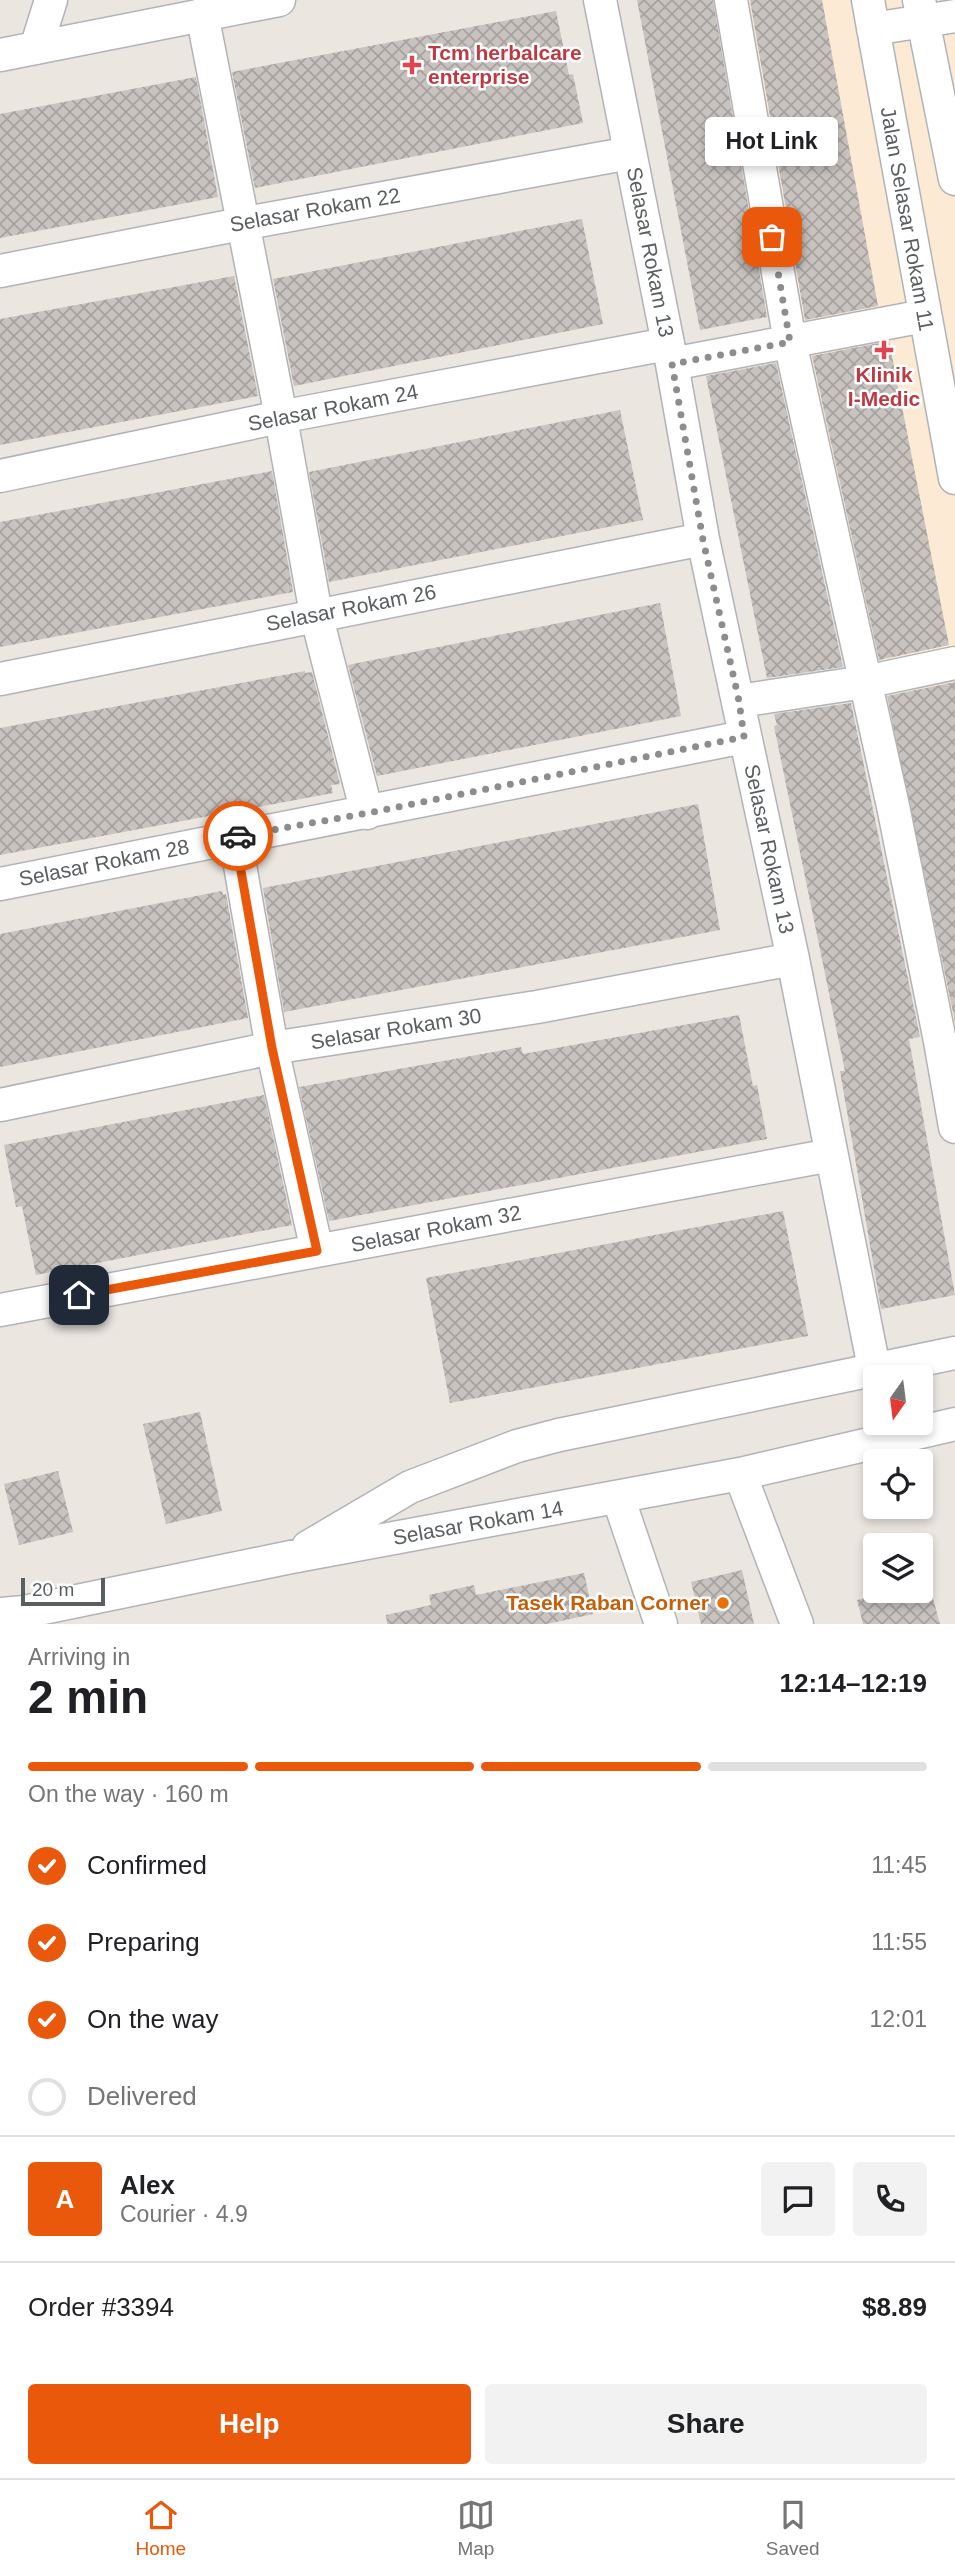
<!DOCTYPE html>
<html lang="en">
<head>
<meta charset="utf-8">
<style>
	:root { --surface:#fff; --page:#f2f2f2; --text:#202124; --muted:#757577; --line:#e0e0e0; --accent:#ea580c }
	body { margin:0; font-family:Arial,sans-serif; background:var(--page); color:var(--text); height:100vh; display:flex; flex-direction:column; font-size:26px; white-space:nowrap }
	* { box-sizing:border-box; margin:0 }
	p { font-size:23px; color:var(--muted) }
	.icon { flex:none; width:38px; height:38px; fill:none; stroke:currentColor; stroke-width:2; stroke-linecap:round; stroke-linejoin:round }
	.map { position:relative; height:1624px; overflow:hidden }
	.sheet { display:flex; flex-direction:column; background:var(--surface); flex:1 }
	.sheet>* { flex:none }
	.needle { width:46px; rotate:194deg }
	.controls { position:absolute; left:863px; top:1365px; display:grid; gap:14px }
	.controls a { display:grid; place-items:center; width:70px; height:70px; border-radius:7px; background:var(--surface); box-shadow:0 4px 10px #0003; font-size:35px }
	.scale { position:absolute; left:21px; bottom:18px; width:84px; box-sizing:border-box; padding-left:7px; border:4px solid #595e60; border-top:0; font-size:19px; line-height:24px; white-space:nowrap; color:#595e60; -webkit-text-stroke:5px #fff; paint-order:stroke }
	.pin { position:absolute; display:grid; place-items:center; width:60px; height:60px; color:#fff; margin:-30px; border-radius:14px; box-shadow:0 4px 10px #0006 }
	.courier { position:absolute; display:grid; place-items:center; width:70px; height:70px; margin:-35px; border:5px solid #ea580c; border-radius:50%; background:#fff; color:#222; box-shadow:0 2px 9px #0007 }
	.bubble { position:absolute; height:49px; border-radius:7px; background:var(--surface); box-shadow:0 4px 10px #0003; font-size:23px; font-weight:800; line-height:49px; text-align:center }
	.head em { font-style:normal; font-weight:800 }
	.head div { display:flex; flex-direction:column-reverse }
	.head { display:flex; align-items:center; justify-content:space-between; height:119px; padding:0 28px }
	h1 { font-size:46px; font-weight:800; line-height:52px }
	.bar { display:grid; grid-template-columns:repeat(4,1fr); gap:10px 7px; align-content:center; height:84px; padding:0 28px }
	.bar i { height:9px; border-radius:5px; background:var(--line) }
	.bar .on { background:var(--accent) }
	.bar p { grid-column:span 4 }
	.line { display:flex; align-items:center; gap:18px; padding:0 28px; border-top:2px solid var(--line) }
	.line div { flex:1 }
	.round { display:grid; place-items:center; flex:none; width:74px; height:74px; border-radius:7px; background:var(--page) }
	ol { padding:0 28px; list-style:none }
	li { display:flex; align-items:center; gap:21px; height:77px }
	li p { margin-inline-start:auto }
	li .icon { padding:7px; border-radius:50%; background:var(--accent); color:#fff; stroke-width:4 }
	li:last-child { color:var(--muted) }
	li i { width:38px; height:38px; border:4px solid var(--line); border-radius:50% }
	.button { display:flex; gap:14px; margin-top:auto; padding:14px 28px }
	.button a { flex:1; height:80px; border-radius:7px; background:var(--accent); color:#fff; font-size:28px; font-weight:800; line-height:80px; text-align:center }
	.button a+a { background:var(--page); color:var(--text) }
	.tabs { display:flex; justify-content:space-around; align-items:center; height:98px; border-top:2px solid var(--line); background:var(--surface); font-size:19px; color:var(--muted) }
	.tabs a { display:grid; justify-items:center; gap:4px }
	.tabs .on { color:var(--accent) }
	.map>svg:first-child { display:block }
	.commercial { fill:#fcead4 }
	.building { fill:url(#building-cross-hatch) }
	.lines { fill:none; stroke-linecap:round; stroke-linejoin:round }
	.minor-casing { stroke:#b1b4b7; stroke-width:35 }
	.minor { stroke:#fff; stroke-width:32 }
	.done { stroke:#8c8e8d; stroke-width:7; stroke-dasharray:0 12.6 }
	.route { stroke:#ea580c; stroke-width:9 }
	.health-dot { fill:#e0444e; stroke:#fff; stroke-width:2.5 }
	.food-dot { fill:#e8710a; stroke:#fff; stroke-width:2.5 }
	.labels { text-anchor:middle; stroke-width:5; stroke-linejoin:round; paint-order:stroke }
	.health-label { font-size:21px; font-weight:bold; fill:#be3a42; stroke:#fff; text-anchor:start }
	.street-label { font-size:21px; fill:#595e60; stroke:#fff }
	.food-label { font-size:21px; font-weight:bold; fill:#c56008; stroke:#fff; text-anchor:end }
</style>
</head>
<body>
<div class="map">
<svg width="955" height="1624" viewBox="0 0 955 1624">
	<defs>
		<pattern id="building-cross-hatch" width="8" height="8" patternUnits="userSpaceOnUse" patternTransform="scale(1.75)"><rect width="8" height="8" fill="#c8c3bf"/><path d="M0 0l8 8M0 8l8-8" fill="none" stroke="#a5a29f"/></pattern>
	</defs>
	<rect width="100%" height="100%" fill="#ebe6e0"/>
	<!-- commercial -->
	<path class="commercial" d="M731,0h224v1144l-90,-462z"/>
	<!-- building -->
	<path class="building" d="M637,0h76l54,317 -67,13z
		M750,0h72l56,306 -73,14z
		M556,11l13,64 4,-1 10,49 -328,65 -23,-116z
		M196,77l22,120 -218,41v-124z
		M582,219l21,105 -309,62 -21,-107z
		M234,276l24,120 -258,49v-126z
		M889,341l60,304 -70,15 -67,-304z
		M776,363l67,304 -76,11 -61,-302z
		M620,410l23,110 -314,62 -20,-110z
		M272,471l21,121 -293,55v-125z
		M660,603l21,113 -304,60 -29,-111z
		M305,671v2l7,-1 28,112 -9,1 2,8 -333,62v-127z
		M955,682v340l-68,-326z
		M851,703l69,334 -11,2 46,256 -74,14 -41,-238h5l-71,-345 3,-1 -3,-11z
		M698,804l22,126 -436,82 -21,-124z
		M222,891l1,4 3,-1 22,124 -248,49v-133z
		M739,1015l14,71 4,-1 10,54 -438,82 -30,-134 222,-40 2,7z
		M264,1095l28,130 -256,50 -14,-69 -6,1 -12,-62z
		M783,1211l25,125 -358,67 -24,-125z
		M200,1412l22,99 -56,13 -23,-100z
		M58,1471l15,61 -54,13 -15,-61z
		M742,1570l12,54h-53l-10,-42z
		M584,1573l9,41 -46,10h-160l-1,-9 45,-10 -2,-10 45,-10 2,10z
		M893,1591h38l9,33h-77l-6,-24z"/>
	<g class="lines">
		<!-- minor casing -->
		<g class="minor-casing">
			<path id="minor" d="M600,0l72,364 31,175 90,420 81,409
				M731,0l59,342 103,464 47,235 15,86
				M868,0l87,478
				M919,0l36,179
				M202,14l75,382 39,218 51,199
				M873,29l82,-13
				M36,48l15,-48
				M0,55l279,-55
				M0,271l241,-47 389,-71
				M672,364l252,-48
				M0,476l280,-59 387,-73
				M0,679l703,-140
				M739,701l126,-19 90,-19
				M235,837l37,211 45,203
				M0,884l744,-147
				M0,1105l272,-57 265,-41 256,-48
				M0,1310l831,-155
				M740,1474l57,150
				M618,1497l43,127
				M308,1547l102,-60 107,-41 42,-11 396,-82
				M0,1614l24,-2 267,-55 449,-83 215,-50"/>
		</g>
		<!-- minor -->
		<use href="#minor" class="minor"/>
	</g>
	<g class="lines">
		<!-- done -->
		<path class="done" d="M238,836l130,-23 376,-76 -5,-36 -36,-161 -31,-176 118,-22 -18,-105"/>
		<!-- route -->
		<path class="route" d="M79,1295l238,-44 -45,-203 -37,-211 3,-1"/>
	</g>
	<!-- markers -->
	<g class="health-dot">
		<path d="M408.5 54.5h7v7h7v7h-7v7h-7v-7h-7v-7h7z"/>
		<path d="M880.5 339.5h7v7h7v7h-7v7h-7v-7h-7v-7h7z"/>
	</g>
	<circle class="food-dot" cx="723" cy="1603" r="7"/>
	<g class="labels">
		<!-- health labels -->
		<g class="health-label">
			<text x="428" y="60">Tcm herbalcare<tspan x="428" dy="24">enterprise</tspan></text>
			<text x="884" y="382" text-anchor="middle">Klinik<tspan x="884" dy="24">I-Medic</tspan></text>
		</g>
		<!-- street labels -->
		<g class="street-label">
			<text transform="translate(315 210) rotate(-10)" y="7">Selasar Rokam 22</text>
			<text transform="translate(907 219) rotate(80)" y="7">Jalan Selasar Rokam 11</text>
			<text transform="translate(650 252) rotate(79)" y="7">Selasar Rokam 13</text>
			<text transform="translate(333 408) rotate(-11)" y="7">Selasar Rokam 24</text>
			<text transform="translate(351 608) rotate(-11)" y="7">Selasar Rokam 26</text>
			<text transform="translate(769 849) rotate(78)" y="7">Selasar Rokam 13</text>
			<text transform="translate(104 863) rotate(-11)" y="7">Selasar Rokam 28</text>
			<text transform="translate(396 1029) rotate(-9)" y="7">Selasar Rokam 30</text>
			<text transform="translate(436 1229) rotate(-11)" y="7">Selasar Rokam 32</text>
			<text transform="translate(478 1523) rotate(-10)" y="7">Selasar Rokam 14</text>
		</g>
		<!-- food labels -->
		<g class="food-label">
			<text x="709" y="1610">Tasek Raban Corner</text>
		</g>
	</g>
</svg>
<div class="controls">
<a><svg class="needle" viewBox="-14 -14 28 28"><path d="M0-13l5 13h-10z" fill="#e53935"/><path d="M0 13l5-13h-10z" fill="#757577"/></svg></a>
<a><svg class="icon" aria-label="locate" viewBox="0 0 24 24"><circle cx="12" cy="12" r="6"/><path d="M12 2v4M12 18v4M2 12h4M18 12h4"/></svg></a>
<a><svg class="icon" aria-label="layers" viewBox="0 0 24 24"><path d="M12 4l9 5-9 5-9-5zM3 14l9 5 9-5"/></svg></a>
</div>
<div class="scale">20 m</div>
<div class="pin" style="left:772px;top:237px;background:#ea580c"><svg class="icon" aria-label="bag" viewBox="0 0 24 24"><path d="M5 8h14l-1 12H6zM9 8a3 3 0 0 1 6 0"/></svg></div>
<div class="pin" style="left:79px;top:1295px;background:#1f2937"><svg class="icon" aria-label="home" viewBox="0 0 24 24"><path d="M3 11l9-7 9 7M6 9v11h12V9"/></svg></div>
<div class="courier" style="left:238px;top:836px"><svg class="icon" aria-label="car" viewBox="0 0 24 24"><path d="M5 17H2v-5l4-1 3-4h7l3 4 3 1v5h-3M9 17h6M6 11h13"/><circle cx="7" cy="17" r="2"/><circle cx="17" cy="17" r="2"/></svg></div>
<div class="bubble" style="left:705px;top:117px;width:133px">Hot Link</div>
</div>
<section class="sheet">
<div class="head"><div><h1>2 min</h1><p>Arriving in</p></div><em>12:14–12:19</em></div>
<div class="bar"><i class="on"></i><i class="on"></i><i class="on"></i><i></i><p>On the way · 160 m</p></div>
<ol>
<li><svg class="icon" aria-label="check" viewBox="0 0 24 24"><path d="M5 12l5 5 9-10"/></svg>Confirmed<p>11:45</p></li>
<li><svg class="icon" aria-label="check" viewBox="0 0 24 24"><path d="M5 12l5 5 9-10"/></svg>Preparing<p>11:55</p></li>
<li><svg class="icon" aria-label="check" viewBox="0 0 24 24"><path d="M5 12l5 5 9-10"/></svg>On the way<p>12:01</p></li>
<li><i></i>Delivered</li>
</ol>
<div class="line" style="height:126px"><b class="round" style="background:var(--accent);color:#fff">A</b><div><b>Alex</b><p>Courier · 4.9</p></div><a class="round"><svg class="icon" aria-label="chat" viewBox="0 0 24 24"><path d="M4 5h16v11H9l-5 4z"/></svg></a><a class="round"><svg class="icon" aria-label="phone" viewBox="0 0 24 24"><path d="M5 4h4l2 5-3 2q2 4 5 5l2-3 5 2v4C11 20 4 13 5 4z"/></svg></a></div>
<div class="line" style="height:91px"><div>Order #3394</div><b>$8.89</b></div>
<div class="button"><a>Help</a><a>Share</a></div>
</section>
<nav class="tabs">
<a class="on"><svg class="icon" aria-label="home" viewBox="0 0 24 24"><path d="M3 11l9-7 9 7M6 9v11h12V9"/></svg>Home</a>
<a><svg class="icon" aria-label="map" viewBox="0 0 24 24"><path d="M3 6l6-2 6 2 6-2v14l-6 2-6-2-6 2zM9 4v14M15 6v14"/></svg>Map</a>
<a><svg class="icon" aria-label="saved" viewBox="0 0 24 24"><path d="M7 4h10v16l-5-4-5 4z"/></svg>Saved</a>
</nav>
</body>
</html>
